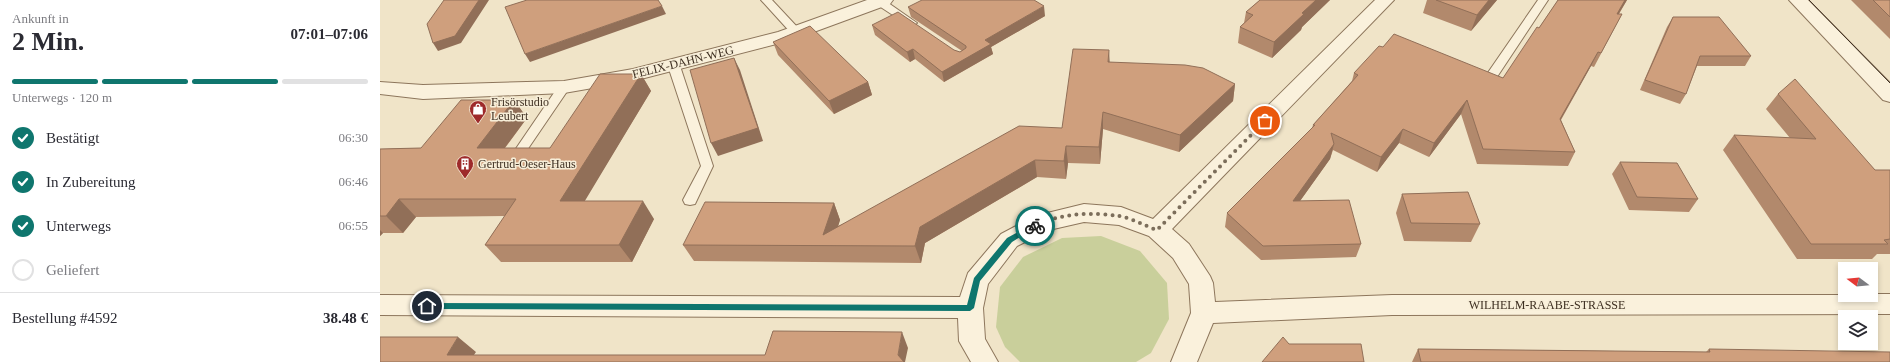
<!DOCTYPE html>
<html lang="de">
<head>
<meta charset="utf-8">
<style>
	:root { --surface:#fff; --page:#f7f7f7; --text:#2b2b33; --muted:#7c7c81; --line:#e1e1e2; --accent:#0f766e }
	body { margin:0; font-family:"Times New Roman",serif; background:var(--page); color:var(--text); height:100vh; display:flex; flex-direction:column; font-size:15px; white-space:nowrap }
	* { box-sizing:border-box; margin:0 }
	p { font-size:13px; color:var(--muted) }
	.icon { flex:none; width:22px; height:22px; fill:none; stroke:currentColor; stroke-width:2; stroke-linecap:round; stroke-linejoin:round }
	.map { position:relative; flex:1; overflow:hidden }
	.details { display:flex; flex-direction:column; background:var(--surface); width:380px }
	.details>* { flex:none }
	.needle { width:26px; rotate:286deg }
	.fabs { position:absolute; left:1458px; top:262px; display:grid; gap:8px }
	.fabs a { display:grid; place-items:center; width:40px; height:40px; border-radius:0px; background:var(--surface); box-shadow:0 2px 6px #0003; font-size:20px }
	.pin { position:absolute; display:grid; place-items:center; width:34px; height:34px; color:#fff; margin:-17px; border:2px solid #fff; border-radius:50%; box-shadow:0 1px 4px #0007 }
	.courier { position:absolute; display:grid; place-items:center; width:40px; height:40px; margin:-20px; border:3px solid #0f766e; border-radius:50%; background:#fff; color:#222; box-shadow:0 1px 5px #0007 }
	.overview em { font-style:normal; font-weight:600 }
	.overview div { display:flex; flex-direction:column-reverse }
	.overview { display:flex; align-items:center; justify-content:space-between; height:68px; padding:0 12px }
	h1 { font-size:26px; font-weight:600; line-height:30px }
	.bar { display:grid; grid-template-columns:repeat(4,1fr); gap:6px 4px; align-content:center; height:48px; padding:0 12px }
	.bar i { height:5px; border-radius:3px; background:var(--line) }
	.bar .on { background:var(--accent) }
	.bar p { grid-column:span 4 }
	.line { display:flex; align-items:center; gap:10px; padding:0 12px; border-top:1px solid var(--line) }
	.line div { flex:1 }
	ol { padding:0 12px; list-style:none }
	li { display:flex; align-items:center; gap:12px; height:44px }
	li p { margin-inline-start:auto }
	li .icon { padding:4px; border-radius:50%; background:var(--accent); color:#fff; stroke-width:4 }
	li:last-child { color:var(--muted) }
	li i { width:22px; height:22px; border:2px solid var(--line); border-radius:50% }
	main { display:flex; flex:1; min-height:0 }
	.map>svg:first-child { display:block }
	.green { fill:#c9cf9b }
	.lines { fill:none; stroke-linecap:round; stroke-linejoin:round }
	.lane-casing { stroke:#8d765c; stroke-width:2 }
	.street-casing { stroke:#8d765c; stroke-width:2 }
	.lane { fill:#faf1dc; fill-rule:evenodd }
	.street { fill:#faf1dc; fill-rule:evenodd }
	.tram { stroke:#3d2e20; stroke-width:1 }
	.wall { fill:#b2896c }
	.shaded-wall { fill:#916f58 }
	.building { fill:#cf9f7d; stroke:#916f58 }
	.route { fill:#0f766e }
	.done { stroke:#7c6e5b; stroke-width:4; stroke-dasharray:0 7.2 }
	.labels { text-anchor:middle; stroke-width:3; stroke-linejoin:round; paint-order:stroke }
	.street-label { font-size:12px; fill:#3d2e20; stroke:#f7eed8 }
	.poi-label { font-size:12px; fill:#3d2e20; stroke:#f7eed8; text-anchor:start }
</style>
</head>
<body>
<main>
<section class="details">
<div class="overview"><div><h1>2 Min.</h1><p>Ankunft in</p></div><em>07:01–07:06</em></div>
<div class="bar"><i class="on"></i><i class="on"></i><i class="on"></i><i></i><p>Unterwegs · 120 m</p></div>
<ol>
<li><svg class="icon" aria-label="check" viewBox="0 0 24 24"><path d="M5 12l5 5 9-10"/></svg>Bestätigt<p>06:30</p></li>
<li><svg class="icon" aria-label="check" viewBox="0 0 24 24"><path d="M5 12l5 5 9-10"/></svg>In Zubereitung<p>06:46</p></li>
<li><svg class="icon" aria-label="check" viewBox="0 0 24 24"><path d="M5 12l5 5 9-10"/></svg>Unterwegs<p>06:55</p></li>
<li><i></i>Geliefert</li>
</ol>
<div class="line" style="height:52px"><div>Bestellung #4592</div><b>38.48 €</b></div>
</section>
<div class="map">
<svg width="1510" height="362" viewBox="0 0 1510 362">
	<rect width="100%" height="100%" fill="#f0e4c8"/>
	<!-- green -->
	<path class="green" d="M721,236l39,15 27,32 2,36 -18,34 -15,9h-116l-15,-15 -9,-20 4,-40 23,-30 39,-19z"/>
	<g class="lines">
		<!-- lane casing -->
		<g class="lane-casing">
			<path id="lane" d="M381,0h11l28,30 1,2 -1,2h-8z
				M496,0h8l33,23 -5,3 -4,-1 -32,-21 -1,-2z
				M1158,0h10l-51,77h-8l-2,-3z
				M294,62l6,4 33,100 -18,38 -5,1 -5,-1 -2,-4 18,-34 -33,-100z
				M184,83l6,4 -47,69h-8l-2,-3 2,-3 45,-66z"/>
		</g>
		<!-- street casing -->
		<g class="street-casing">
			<path id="street" d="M487,0h26l-3,4 -98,36 -159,41 -69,12 -141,6 -43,-5v-12l43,3 141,-4 69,-12 145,-37z
				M995,0h19l-222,229 17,15 21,32 3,7 2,19 177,-7h479v-1h19v20l-498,1 -179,8 -16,39h-26l20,-49 -2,-29 -16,-26 -24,-22 -30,-11 -35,-3 -35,8 -32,16 -29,38 -5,24 2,31 13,23h-27l-12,-21 -1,-23 -578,-3v-20l580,2 8,-24 33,-39 34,-18 49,-12 37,3 32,12z
				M1409,0h19l82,83v19l-7,-2z"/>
		</g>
		<!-- lane -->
		<use href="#lane" class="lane"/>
		<!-- street -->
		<use href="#street" class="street"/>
		<!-- tram -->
		<path class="tram" d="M1429,0l81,83"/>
	</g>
	<!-- wall -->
	<path class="wall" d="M880,0h70l-28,27 -1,3 -29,28 -34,-15 2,-16 4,-4 2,-11z
		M1047,0h70l-26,31 -48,-18z
		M1178,0h69l-8,14h3l-28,53 -3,-1 -30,54 14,32 -7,14 -91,-2 -16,-50 -32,43 -30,-14 -22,29 -44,-22 -3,9 -30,42 61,43 -5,13 -95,3 -36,-33 2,-14 85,-85 1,-3 39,-44 2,-8 29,-26 120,31 36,-50z
		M1471,0h39v39z
		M528,7l137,9 -54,31 2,7 -49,28 -29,-23 -5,3 -35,-27 -3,-10 88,27 2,-1 -51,-34z
		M1293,17l78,39 -6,10h-48l-11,28 -6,10 -40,-14 27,-63z
		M393,42l95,40 4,13 -38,19 -56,-59z
		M730,62l125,22 -2,17 -54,51 -76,-23 -3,35 -32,-1 -2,16 -29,-2 -112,66 -4,20 -227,-2 -11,-16 151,-42 6,17 -2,6 224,-98z
		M261,74l10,17 -67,110 70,18 -22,43h-131l-16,-17 20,-29 -89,1 -13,16h-20l-3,3v-87l41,-1 93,-48 13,18 -22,30h45z
		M1398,94l97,76h15v84h-13l-5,5h-75l-74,-109 11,-15 56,3 -24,-29z
		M1240,162l78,37 -9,13 -60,-2 -17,-36z
		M1022,194l78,30 -9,18 -67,-1 -8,-28z
		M1038,349l288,3 3,-3 181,13h-478z"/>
	<!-- shaded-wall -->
	<path class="shaded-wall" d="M99,0h10l-28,43 -23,8 -5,-8z
		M936,0h14l-28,27 -1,3 -29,28 2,-16 28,-29z
		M1109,0h8l-26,31 6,-16z
		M1245,0h2l-17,28 7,-14z
		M282,6l4,8 -136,48 -5,-8z
		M664,6l1,10 -54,31 2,7 -49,28 -2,-10 43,-32z
		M533,49l2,10 -5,3 -3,-10z
		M729,50l1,17 -2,-5z
		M1218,52l-7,14 -38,67 7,-14z
		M354,58l6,12 23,71 -45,15 -7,-13z
		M261,74l10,17 -77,128 -14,-18z
		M488,82l4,13 -38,19 -5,-13z
		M855,84l-2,17 -54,51 1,-17z
		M134,100l13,18 -35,47 -15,-17z
		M1087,100l-6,14 -32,43 5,-14z
		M723,112v17l-3,35 -1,-17z
		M1023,129l-4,14 -22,29 4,-15z
		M954,144l-4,15 -40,56 3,-14z
		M686,146l2,17 -2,16 -2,-18z
		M655,160l2,17 -112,66 -4,20 -6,-17 5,-19z
		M19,199l17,18 -13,16 -17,-17z
		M263,201l11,18 -22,43 -13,-17z
		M454,203l6,17 -8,26 -9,-11z
		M0,230l3,3 -3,3z
		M522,332l6,16 -3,14h-5l-2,-7z
		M78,337l18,15 -7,10 -22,-7z"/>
	<!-- building -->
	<path class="building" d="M64,0h35l-24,36 -22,7 -6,-19z
		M147,0h131l4,6 -137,48 -20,-47z
		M542,0h112l10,6 -59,34 6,4 -49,28 -29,-23 -6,3 -35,-27 26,-13 56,38 6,2 6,-4v-2l-58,-39z
		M880,0h56l-14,13 2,1 -30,28 -34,-15 13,-12 -7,-3z
		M1056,0h53l-12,15z
		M1178,0h67l-8,14h5l-21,39 -3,-1 -38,67 15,33 -92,-3 -16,-49 -33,43 -31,-14 -22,28 -50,-24 3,11 -41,57 56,-1 12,44 -98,2 -36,-33 88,-88h-2l45,-50 -4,-2 25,-27 4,1 11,-13 109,44 34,-51 2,1z
		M1493,0h17v17z
		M1293,17h46l32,39h-51l-14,38 -41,-14z
		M430,26l58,56 -39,19 -56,-59z
		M693,49l36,1 -1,12 77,3 18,3 32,16 -55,51 -77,-23 -4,35 -33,-1 -2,15 -29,-1 -115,67 -5,19 -232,-1 22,-43 129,1 -11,32 196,-109 43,2z
		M354,58l24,70 -47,15 -21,-73z
		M220,74h41l-81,127h83l-24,44h-134l31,-46h-117l-13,17h-6v-67l41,-1 40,-48h53l-37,48h73z
		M1415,79l80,91h15v69l-6,1 4,4h-77l-77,-109 82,4 -38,-45z
		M1240,162l57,1 21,36 -61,-2z
		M1088,192l12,32 -69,-1 -9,-29z
		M393,331l129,1 -4,23 6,7h-524v-25h78l-11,18h318z
		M903,337l6,7h72l3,18h-102z
		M1038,349l292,3 -1,-3 181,3v10h-469z"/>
	<!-- route -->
	<path class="route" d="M653,224h4l1,2 -26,16 -32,39 -6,27 -4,3 -543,-2 -3,-3 3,-3 540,2 7,-27 33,-40z"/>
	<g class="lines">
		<!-- done -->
		<path class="done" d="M655,226c24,-13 58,-14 84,-10 13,2 26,10 38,14l108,-109"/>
	</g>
	<!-- icons -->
	<defs>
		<g id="shop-pin" transform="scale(0.9)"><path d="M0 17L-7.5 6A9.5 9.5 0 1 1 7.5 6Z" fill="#9e2a2b" stroke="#f7eed8"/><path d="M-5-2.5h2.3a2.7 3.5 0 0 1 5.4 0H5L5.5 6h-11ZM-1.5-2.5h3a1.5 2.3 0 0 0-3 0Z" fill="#fff"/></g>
		<g id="building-pin" transform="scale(0.9)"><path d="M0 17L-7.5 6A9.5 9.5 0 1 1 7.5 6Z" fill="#9e2a2b" stroke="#f7eed8"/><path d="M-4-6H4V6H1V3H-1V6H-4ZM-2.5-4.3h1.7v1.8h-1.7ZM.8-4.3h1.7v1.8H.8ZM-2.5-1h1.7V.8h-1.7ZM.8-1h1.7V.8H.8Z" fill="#fff"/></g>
	</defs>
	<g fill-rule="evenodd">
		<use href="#shop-pin" x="98" y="109"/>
		<use href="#building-pin" x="85" y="164"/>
	</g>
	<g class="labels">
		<!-- street labels -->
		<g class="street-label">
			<text transform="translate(303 62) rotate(-14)" y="4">FELIX-DAHN-WEG</text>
			<text x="1167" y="309">WILHELM-RAABE-STRASSE</text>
		</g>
		<!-- poi labels -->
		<g class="poi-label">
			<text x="111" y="106">Frisörstudio<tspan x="111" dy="14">Leubert</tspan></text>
			<text x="98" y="168">Gertrud-Oeser-Haus</text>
		</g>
	</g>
</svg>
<div class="fabs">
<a><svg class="needle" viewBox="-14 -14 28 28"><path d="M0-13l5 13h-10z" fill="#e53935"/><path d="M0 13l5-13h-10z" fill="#7c7c81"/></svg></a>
<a><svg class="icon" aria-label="layers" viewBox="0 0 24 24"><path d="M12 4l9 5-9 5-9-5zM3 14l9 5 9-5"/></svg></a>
</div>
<div class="pin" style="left:885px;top:121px;background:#ea580c"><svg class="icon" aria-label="bag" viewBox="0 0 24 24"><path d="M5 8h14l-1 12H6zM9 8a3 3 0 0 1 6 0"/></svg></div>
<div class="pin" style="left:47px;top:306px;background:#1f2937"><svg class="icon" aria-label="home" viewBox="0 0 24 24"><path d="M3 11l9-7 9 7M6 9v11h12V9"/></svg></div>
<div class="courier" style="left:655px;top:226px"><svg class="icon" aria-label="bike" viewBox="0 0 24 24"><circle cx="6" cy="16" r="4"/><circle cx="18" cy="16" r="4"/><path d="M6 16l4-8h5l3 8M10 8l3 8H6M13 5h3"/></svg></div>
</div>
</main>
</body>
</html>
